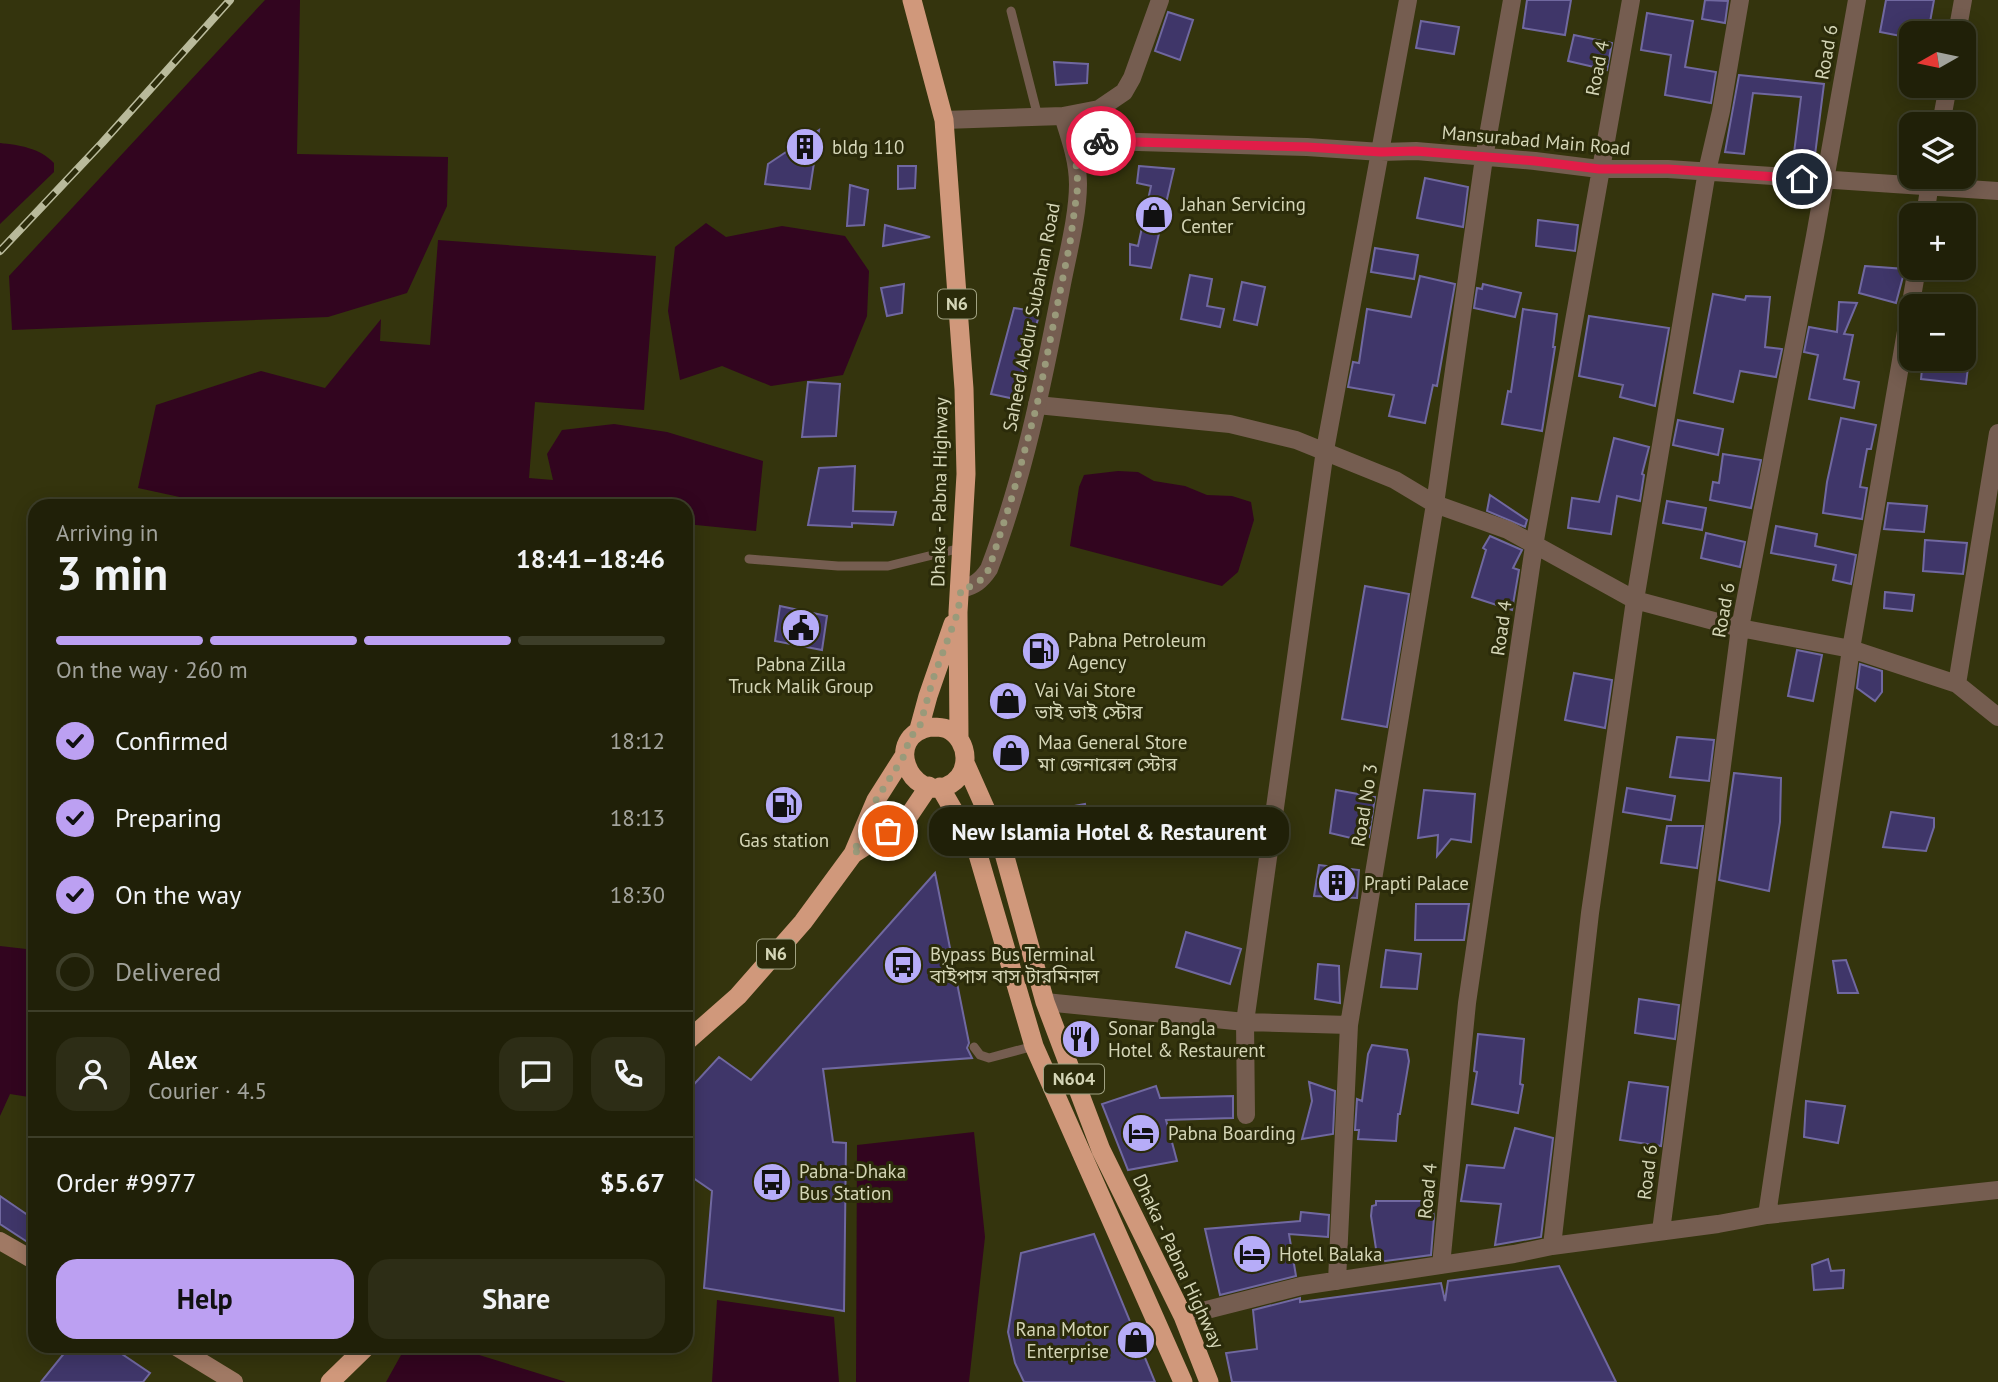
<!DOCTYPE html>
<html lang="en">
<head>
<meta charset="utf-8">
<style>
	:root { --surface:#202008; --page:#2d2d16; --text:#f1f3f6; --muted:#a2a39c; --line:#3d3e29; --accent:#bca0f2 }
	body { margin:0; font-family:"PT Sans","Noto Sans Bengali",sans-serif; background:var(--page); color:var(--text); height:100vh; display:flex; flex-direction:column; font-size:26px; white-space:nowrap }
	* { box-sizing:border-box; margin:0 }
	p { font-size:23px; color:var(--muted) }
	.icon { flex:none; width:38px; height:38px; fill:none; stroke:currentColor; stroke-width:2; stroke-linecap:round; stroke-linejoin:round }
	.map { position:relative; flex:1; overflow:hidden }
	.panel { position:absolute; left:28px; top:499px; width:665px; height:854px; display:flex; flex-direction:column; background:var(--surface); border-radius:21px; box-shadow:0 4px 18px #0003,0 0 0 2px var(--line) }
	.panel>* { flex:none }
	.needle { width:46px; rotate:261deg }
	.buttons { position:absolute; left:1899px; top:21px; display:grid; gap:14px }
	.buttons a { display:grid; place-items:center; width:77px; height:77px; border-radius:14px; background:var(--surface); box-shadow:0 4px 18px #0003,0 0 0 2px var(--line); font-size:35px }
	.pin { position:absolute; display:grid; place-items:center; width:60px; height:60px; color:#fff; margin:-30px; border:4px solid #fff; border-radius:50%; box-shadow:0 2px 7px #0007 }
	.courier { position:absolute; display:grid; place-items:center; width:70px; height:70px; margin:-35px; border:5px solid #e11d48; border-radius:50%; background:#fff; color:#222; box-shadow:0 2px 9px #0007 }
	.bubble { position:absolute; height:49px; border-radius:21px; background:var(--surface); box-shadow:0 4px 18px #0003,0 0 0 2px var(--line); font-size:23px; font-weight:700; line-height:49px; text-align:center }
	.headline em { font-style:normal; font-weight:700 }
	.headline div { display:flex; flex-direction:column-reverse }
	.headline { display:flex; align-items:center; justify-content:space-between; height:119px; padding:0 28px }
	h1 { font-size:46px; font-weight:700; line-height:52px }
	.bar { display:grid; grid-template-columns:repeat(4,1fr); gap:10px 7px; align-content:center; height:84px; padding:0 28px }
	.bar i { height:9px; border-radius:5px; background:var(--line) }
	.bar .active { background:var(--accent) }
	.bar p { grid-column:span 4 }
	.line { display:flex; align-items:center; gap:18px; padding:0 28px; border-top:2px solid var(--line) }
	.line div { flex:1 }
	.round { display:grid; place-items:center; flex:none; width:74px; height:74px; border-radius:21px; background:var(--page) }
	ol { padding:0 28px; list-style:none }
	li { display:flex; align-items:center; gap:21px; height:77px }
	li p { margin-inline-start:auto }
	li .icon { padding:7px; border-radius:50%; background:var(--accent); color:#111; stroke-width:4 }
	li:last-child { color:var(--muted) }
	li i { width:38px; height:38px; border:4px solid var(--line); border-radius:50% }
	.primary-button { display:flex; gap:14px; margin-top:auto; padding:14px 28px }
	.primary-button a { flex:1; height:80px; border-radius:21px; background:var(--accent); color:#111; font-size:28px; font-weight:700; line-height:80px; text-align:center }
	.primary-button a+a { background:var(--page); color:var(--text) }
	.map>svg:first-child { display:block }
	.built { fill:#34340d; fill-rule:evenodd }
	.water { fill:#32051f }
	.building { fill:#3f3669; stroke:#7068a0; stroke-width:2 }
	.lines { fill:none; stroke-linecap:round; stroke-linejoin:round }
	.service { stroke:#755d50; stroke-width:9 }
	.minor { stroke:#755d50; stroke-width:18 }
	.tertiary { stroke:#755d50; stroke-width:18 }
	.secondary { stroke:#a07964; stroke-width:18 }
	.trunk { stroke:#d0987b; stroke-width:19 }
	.rail-casing { stroke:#b9ba9b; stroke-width:8 }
	.rail { stroke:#2b2b0a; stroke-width:5; stroke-dasharray:16; stroke-linecap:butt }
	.done { stroke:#999a7a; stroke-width:7; stroke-dasharray:0 12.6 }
	.route { stroke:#e11d48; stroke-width:9 }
	.labels { text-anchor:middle; stroke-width:6; stroke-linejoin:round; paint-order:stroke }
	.shield { fill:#2b2b0a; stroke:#a1a282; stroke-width:2 }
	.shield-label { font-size:18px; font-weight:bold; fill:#d4d5b6 }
	.street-label { font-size:19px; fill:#d4d5b6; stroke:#2b2b0a }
	.poi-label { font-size:19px; fill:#d4d5b6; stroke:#2b2b0a; text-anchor:start }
</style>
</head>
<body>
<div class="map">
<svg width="1998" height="1382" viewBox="0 0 1998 1382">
	<rect width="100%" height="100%" fill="#2b2b0a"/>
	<!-- built -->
	<path class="built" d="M0,0h1998v1382h-1998zM1911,33h53v53h-53zM1911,124h53v53h-53zM1911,215h53v53h-53zM1911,306h53v53h-53zM35,506h651v840h-651z"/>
	<!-- water -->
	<path class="water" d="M265,0h35l-3,154 151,3 -1,49 -40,87 -79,24 -316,13 -3,-54z
		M0,143c19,2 40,5 54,20v9l-54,52z
		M706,223l20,14 56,-11 63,10 24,35 -2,45 -24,59 -72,11 -49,-20 -42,14 -12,-69 7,-64z
		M438,240l218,16 -12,154 -109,-8 -6,76 24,2 -6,-26 15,-24 52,-6 53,8 96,29 -7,70 -70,-7v-18h-465l-83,-18 18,-83 105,-34 64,17 56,-69 -1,22 50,4z
		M1118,471l20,1 16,9 31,5 22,9 25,1 19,6 3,18 -16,52 -16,14 -152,-40 9,-59 5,-12z
		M0,946l35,4v148l-25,-4 -10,22z
		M974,1132l11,105 -16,145h-113l1,-237z
		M717,1300l117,17 5,65h-127z
		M406,1346h44l116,36h-180z"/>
	<!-- building -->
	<path class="building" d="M1527,0h44l-6,35 -42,-7z
		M1705,0l23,1 -3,22 -23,-4z
		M1886,0h48l-6,33h-17v5l-31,-6z
		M1168,12l25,8 -13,40 -25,-9z
		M1647,13l46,8 -8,46 31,5 -5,31 -46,-8 6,-40 -30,-5z
		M1421,21l38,6 -5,27 -38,-6z
		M1574,35l38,8 -5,27 -39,-9z
		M1054,62l34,2 -1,19 -31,2z
		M1739,75l85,9 -10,79 -21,-2 8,-64 -48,-4 -9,61 -19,-2z
		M819,130l-9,59 -45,-5 3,-20z
		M898,166h18l-1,22 -17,1z
		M1139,166l35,3 -23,99 -21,-3v-21l8,2 13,-60 -14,-3z
		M1425,178l43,9 -5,40 -46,-9z
		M850,185l18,5 -4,35 -17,1z
		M1538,220l40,5 -3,26 -39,-5z
		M885,225l45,12 -47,9z
		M1375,248l43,7 -4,24 -43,-7z
		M1865,266l40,3 -9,34 -37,-10z
		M1190,275l22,4 -5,27 17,3 -4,18 -39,-8z
		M1420,276l35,8 -18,102 -4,-1 -8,38 -36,-7 5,-21 -46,-8 5,-25 6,1 8,-54 44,8z
		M1242,282l23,5 -8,38 -23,-5z
		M904,284l-2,29 -15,3 -6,-28z
		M1483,284l38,9 -6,24 -41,-9 3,-20 5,1z
		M1713,294l32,6 1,-4 24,1 -5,50 17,2 -6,28 -36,-6 -7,31 -39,-9z
		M1839,302l18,1 -13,31 9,1 -9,44 15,3 -5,26 -45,-9 9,-44 -14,-3 5,-25 28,5z
		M1014,308l26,4 -25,87 -24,-5z
		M1523,309l34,5 -4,33h2l-13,84 -40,-7 6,-33 3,1z
		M1589,316l80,12 -14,78 -35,-9 3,-12 -44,-9z
		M1923,359h46l-3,25 -45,-5z
		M808,382l32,2 -4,52 -34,1z
		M1841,418l35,7 -5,24h-4l-7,38 7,1 -5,31 -39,-6 4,-31z
		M1678,420l45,9 -5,26 -45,-10z
		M1614,438l35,9 -7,27 2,1 -4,26 -23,-5 -6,38 -43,-6 4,-30 27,4z
		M1723,454l38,6 -10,48 -41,-8 3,-18 6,1z
		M855,466l-2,45 43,1 -3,13 -41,-2v4l-44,-2 11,-57z
		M1490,495l37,25 -2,7 -38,-16z
		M1667,501l39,7 -4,22 -39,-7z
		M1888,503l39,3 -3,26 -40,-3z
		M1776,526l41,8 -2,12 41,9 -5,29 -18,-4 3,-15 -65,-12z
		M1706,533l39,9 -5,25 -39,-9z
		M1490,536l32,14 -9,18 6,2 -7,40 -40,-13 14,-47 -3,-2z
		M1925,540l42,3 -4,31 -40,-3z
		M1365,586l44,8 -22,133 -45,-8z
		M1885,592l29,3 -2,16 -28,-3z
		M780,606l47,10 -5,34 -47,-9z
		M1797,650l25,5 -9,46 -25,-5z
		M1860,664l22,7v21l-7,9 -18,-13z
		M1574,673l38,7 -7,48 -40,-8z
		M1677,737l37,3 -5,41 -39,-4z
		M1734,773l47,5 -1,44 -11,69 -50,-11z
		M1627,788l48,8 -4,24 -48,-8z
		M1336,790l39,7 -6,40 -11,-2 -7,3 -21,-5z
		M1424,790l51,4 -4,48 -20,-3 -14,17 1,-21 -20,3z
		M1085,804l5,32 -56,12 -7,-33z
		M1891,812l43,6v9l-8,24 -43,-4z
		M1667,826h36l-6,42 -36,-5z
		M1319,865l40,5 -2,28 -43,-2z
		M935,873l34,170 -2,5 5,10 -149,11 10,73 13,1 -2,168 -140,-23 8,-97 -26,-18v-80l33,-36 32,23z
		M1416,904h53l-5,36h-49z
		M1186,932l55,17 -11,35 -54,-17z
		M1386,950l35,4 -4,35 -36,-2z
		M1846,960l12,33h-20l-5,-32z
		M1318,964l21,2 1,37 -25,-4z
		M1639,999l40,6 -4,34 -40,-6z
		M1478,1034l46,5 -4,45 3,1 -5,28 -46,-9 5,-32 -3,-1z
		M1372,1045l35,5 2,11 -9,53h-2l-2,27 -38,-2 1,-9h-4l2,-31 5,2 6,-47z
		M1309,1082l26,9 -2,43 -31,5 10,-38z
		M1629,1082l39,5 -7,59 -41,-6z
		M1156,1086l4,12 73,-2v22l-67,2 11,41 -49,9 -26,-66z
		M1806,1101l39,5 -7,37 -34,-6z
		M1515,1128l38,10 -11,91 -1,8 -46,8 6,-41 -40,-3 6,-36 37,3z
		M0,1196l35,24v27l-35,-23z
		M1376,1201h56l2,17 -3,37 -53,7 -7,-46 1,-10 4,-1z
		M1301,1212l28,3 -1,22 -39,-3 7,42 -76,19 -15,-66 95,-8z
		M1094,1234l61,148h-131l-9,-19 -7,-31 13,-79z
		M1828,1259l3,12 13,-1 -1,18 -29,2 -2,-25z
		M1559,1266l57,116h-384l-6,-29 31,-4 -4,-39 47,-12v4l141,-19 4,18 3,-20z
		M70,1346h40l40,27 -7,9h-102z"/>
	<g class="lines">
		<!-- service -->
		<path class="service" d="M1011,11l27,106
			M749,559l89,7h50l73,-18
			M974,1047l6,8 9,3 45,-12"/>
		<!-- minor -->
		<path class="minor" d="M1957,33l6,-33
			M1941,124l7,-38
			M1071,140l236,7 74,5 35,-1 119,10 64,8h69l330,22
			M1925,215l6,-38
			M1037,405l193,19 66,16 99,40 40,24 73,26 127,70 105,28 111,21 106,35 41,33
			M1957,684l41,-251
			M1045,1002l200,20 104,3
			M1246,1115l-1,-93 80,-572 83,-450
			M1767,1215l84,-566 66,-381
			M1661,1231l79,-603 75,-392 42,-236
			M1552,1246l38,-333 45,-313 72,-429 14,-60 19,-111
			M1441,1265l26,-262 67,-457 97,-546
			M1337,1281l12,-256 86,-521 49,-346 28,-158
			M1183,1316l118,-30 213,-32 38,-8 166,-22 49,-9 231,-25"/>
		<!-- tertiary -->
		<path class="tertiary" d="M944,120l119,-4
			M961,589c13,-3 20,-8 28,-20 34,-89 54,-186 72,-280 6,-32 17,-73 17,-105 0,-23 -8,-46 -15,-68l36,-7 25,-17 8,-14 28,-78"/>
		<!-- secondary -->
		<path class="secondary" d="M0,1241l35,20
			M175,1346l59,36"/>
		<!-- trunk -->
		<path class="trunk" d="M912,0l32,120 20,269 2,85 -8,138 1,126
			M931,727c5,0 11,0 16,2 23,11 25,46 0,57 -37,15 -65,-50 -16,-59z
			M919,729l9,-33 25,-72
			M966,765l36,81 43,156 56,148 82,166 26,66
			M940,787l37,64 57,195 149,336
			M853,854l53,-34 23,-34
			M686,1042l52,-46 65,-74 50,-68 23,-54 28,-44
			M330,1382l37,-36"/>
		<!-- rail casing -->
		<g class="rail-casing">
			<path id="rail" d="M0,251l102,-108 128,-143"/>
		</g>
		<!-- rail -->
		<use href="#rail" class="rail"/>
	</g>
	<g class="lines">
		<!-- done -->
		<path class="done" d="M888,831l-35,23 23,-54 28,-44 6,-19 9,-8 14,-50 25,-67 3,-23 11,-3 10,-7 7,-10 24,-75 24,-89 33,-162 8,-58 -2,-22 -6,-23 31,1"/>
		<!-- route -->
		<path class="route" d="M1101,141l206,6 74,5 35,-1 119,10 64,8h69l134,10"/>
	</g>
	<!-- icons -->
	<defs>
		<g id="building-disc" transform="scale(2.0125)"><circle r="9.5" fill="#b6acf8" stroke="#2b2b0a"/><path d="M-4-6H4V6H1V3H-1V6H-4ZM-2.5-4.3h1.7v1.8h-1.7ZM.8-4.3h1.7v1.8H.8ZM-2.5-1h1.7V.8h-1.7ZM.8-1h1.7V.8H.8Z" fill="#111"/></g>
		<g id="shop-disc" transform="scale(2.0125)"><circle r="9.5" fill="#b6acf8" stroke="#2b2b0a"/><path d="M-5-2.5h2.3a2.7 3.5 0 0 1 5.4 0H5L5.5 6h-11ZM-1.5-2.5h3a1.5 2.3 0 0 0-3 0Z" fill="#111"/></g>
		<g id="civic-disc" transform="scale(2.0125)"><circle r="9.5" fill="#b6acf8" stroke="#2b2b0a"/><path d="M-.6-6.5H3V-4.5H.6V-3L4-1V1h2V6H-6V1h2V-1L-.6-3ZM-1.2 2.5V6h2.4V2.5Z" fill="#111"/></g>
		<g id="fuel-disc" transform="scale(2.0125)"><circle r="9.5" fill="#b6acf8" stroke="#2b2b0a"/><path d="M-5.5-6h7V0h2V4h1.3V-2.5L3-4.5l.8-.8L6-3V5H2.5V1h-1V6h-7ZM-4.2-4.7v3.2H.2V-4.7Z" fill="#111"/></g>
		<g id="bus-disc" transform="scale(2.0125)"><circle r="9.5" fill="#b6acf8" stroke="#2b2b0a"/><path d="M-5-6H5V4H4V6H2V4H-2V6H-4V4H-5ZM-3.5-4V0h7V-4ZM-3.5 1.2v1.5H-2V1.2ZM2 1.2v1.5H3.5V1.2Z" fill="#111"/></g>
		<g id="restaurant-disc" transform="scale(2.0125)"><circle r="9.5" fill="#b6acf8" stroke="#2b2b0a"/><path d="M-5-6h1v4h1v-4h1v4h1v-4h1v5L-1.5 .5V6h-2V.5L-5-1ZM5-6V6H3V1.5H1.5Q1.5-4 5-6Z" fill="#111"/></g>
		<g id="hotel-disc" transform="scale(2.0125)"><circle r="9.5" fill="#b6acf8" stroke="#2b2b0a"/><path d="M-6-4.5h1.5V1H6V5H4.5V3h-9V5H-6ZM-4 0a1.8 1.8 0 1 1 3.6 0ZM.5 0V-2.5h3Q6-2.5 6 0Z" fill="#111"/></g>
	</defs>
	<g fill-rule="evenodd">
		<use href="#building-disc" x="805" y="147"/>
		<use href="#shop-disc" x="1154" y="215"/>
		<use href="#civic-disc" x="801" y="628"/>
		<use href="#fuel-disc" x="1041" y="651"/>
		<use href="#shop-disc" x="1008" y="701"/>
		<use href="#shop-disc" x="1011" y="753"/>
		<use href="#fuel-disc" x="784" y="805"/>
		<use href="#building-disc" x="1337" y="883"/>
		<use href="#bus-disc" x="903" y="965"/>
		<use href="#restaurant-disc" x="1081" y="1039"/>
		<use href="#hotel-disc" x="1141" y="1133"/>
		<use href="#bus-disc" x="772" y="1182"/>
		<use href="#hotel-disc" x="1252" y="1254"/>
		<use href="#shop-disc" x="1136" y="1340"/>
	</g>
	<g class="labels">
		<!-- shield labels -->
		<g class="shield">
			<rect x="938" y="289.5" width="38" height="29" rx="5"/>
			<rect x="757" y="939.5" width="38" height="29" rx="5"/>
			<rect x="1044" y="1064.5" width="60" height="29" rx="5"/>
		</g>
		<g class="shield-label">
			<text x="957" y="310">N6</text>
			<text x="776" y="960">N6</text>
			<text x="1074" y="1085">N604</text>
		</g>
		<!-- street labels -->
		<g class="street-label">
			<text transform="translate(1826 52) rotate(-80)" y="7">Road 6</text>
			<text transform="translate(1597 68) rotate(-79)" y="7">Road 4</text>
			<text transform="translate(1536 140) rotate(5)" y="7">Mansurabad Main Road</text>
			<text transform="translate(1031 317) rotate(-79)" y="7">Saheed Abdur Subahan Road</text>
			<text transform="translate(939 492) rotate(-89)" y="7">Dhaka - Pabna Highway</text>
			<text transform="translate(1723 610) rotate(-80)" y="7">Road 6</text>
			<text transform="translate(1501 628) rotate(-82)" y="7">Road 4</text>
			<text transform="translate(1364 805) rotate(-81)" y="7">Road No 3</text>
			<text transform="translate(1647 1172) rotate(-83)" y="7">Road 6</text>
			<text transform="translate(1427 1191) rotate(-84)" y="7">Road 4</text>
			<text transform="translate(1179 1261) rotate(65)" y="7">Dhaka - Pabna Highway</text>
		</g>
		<!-- poi labels -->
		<g class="poi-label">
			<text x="832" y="154">bldg 110</text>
			<text x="1181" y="211">Jahan Servicing<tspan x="1181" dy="22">Center</tspan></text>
			<text x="1068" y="647">Pabna Petroleum<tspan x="1068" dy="22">Agency</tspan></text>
			<text x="801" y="671" text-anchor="middle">Pabna Zilla<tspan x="801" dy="22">Truck Malik Group</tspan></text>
			<text x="1035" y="697">Vai Vai Store<tspan x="1035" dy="22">ভাই ভাই স্টোর</tspan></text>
			<text x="1038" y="749">Maa General Store<tspan x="1038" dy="22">মা জেনারেল স্টোর</tspan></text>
			<text x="784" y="847" text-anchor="middle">Gas station</text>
			<text x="1364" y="890">Prapti Palace</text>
			<text x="930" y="961">Bypass Bus Terminal<tspan x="930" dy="22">বাইপাস বাস টারমিনাল</tspan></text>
			<text x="1108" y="1035">Sonar Bangla<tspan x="1108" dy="22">Hotel &amp; Restaurent</tspan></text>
			<text x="1168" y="1140">Pabna Boarding</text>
			<text x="799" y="1178">Pabna-Dhaka<tspan x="799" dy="22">Bus Station</tspan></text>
			<text x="1279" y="1261">Hotel Balaka</text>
			<text x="1109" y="1336" text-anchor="end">Rana Motor<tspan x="1109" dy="22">Enterprise</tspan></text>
		</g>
	</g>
</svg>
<div class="buttons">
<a><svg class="needle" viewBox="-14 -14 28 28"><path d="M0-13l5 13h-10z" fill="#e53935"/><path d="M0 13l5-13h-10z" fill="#a2a39c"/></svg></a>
<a><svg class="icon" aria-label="layers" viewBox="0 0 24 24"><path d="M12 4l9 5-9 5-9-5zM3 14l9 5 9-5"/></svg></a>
<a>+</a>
<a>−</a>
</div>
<div class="pin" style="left:888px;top:831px;background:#ea580c"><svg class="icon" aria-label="bag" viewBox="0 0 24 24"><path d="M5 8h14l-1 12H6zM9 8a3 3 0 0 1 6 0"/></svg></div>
<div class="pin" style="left:1802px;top:179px;background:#1f2937"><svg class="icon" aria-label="home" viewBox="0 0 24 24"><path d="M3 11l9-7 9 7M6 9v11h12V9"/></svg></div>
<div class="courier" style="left:1101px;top:141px"><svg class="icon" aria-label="bike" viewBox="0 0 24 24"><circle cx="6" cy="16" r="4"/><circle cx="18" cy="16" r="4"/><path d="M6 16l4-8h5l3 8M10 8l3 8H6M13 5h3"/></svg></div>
<div class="bubble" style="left:929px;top:807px;width:360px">New Islamia Hotel &amp; Restaurent</div>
<section class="panel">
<div class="headline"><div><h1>3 min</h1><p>Arriving in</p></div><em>18:41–18:46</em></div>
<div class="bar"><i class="active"></i><i class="active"></i><i class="active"></i><i></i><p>On the way · 260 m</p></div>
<ol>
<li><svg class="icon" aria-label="check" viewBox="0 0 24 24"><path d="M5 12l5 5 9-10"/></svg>Confirmed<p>18:12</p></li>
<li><svg class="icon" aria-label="check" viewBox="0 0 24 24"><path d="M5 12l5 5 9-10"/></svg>Preparing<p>18:13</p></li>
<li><svg class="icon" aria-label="check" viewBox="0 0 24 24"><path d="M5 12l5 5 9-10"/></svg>On the way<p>18:30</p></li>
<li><i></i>Delivered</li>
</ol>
<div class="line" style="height:126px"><a class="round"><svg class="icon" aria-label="person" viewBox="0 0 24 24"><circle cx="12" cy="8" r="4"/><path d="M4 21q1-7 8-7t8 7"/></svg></a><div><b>Alex</b><p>Courier · 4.5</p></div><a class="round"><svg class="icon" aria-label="chat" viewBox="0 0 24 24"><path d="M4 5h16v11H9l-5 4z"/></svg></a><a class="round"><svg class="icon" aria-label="phone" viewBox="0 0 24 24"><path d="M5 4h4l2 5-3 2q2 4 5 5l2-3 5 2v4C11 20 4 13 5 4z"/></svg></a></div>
<div class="line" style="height:91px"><div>Order #9977</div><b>$5.67</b></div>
<div class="primary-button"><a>Help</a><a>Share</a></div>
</section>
</div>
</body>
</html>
